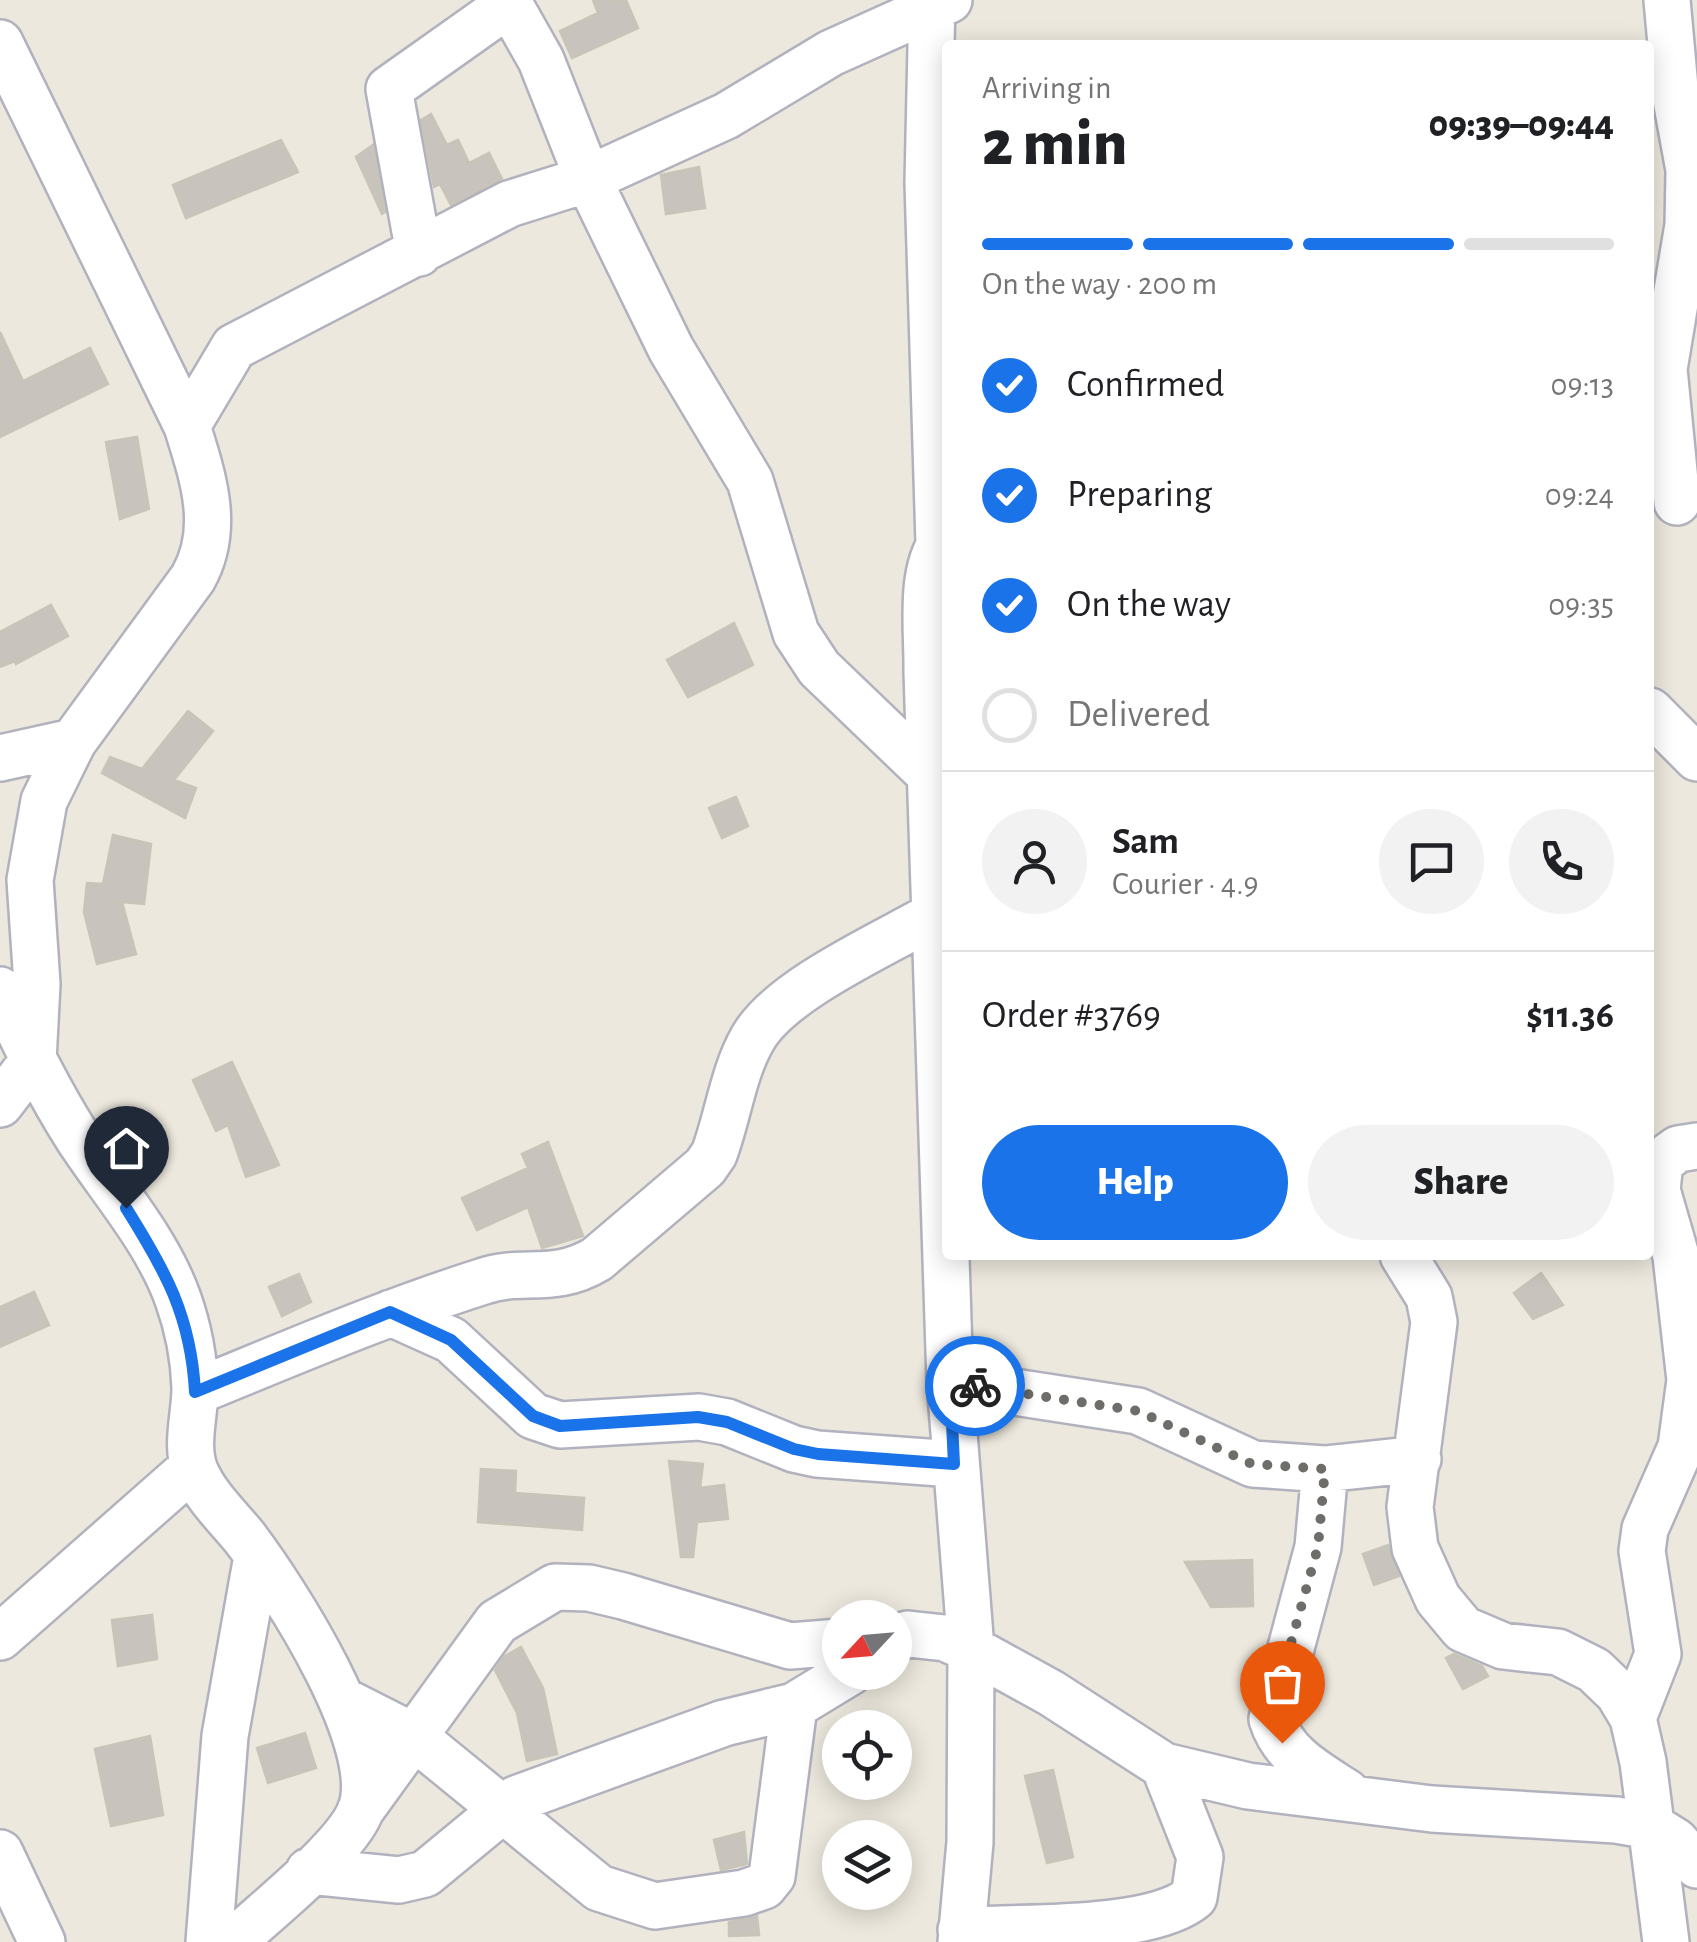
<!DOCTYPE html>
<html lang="en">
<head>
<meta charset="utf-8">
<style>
	:root { --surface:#fff; --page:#f2f2f2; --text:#202124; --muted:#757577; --line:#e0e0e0; --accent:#1a73e8 }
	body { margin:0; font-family:"Alegreya Sans",sans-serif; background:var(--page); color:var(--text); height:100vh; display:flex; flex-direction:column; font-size:38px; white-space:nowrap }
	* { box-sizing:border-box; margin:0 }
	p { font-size:32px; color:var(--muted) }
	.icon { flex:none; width:55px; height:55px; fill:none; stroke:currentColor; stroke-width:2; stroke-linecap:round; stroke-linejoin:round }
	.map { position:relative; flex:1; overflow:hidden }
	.panel { position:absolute; left:942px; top:40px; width:712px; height:1220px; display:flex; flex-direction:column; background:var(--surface); border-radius:10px; box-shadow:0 5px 25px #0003 }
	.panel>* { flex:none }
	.needle { width:65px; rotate:244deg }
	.controls { position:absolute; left:822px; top:1600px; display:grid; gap:20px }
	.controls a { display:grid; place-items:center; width:90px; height:90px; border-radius:50%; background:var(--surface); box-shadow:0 5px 25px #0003; font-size:50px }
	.pin { position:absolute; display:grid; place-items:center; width:85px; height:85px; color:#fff; margin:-102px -42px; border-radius:50% 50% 50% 0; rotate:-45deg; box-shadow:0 0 10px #0007 }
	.pin .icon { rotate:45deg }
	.courier { position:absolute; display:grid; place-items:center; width:100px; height:100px; margin:-50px; border:8px solid #1a73e8; border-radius:50%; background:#fff; color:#222; box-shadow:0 2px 12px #0007 }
	.summary em { font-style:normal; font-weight:800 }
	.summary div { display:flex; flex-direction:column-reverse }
	.summary { display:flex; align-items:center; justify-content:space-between; height:170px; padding:0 40px }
	h1 { font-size:65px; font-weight:800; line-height:75px }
	.bar { display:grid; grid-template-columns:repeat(4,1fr); gap:15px 10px; align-content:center; height:120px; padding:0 40px }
	.bar i { height:12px; border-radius:8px; background:var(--line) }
	.bar .current { background:var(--accent) }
	.bar p { grid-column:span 4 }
	.line { display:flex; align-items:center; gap:25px; padding:0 40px; border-top:2px solid var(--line) }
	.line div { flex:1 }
	.round { display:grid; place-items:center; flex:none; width:105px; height:105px; border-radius:52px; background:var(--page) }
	ol { padding:0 40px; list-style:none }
	li { display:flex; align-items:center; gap:30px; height:110px }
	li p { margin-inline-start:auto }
	li .icon { padding:10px; border-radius:50%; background:var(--accent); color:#fff; stroke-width:4 }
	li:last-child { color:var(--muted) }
	li i { width:55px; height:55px; border:5px solid var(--line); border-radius:50% }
	.cta { display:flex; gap:20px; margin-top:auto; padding:20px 40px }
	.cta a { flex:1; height:115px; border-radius:60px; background:var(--accent); color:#fff; font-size:40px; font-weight:800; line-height:115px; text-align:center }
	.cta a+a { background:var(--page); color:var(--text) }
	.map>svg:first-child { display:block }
	.building { fill:#c8c4bd; stroke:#c8c4b7; stroke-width:2.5 }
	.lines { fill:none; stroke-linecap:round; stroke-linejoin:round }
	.street-casing { stroke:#b1b2be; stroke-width:50 }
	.street { stroke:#fff; stroke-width:45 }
	.done { stroke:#6f6d69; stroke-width:10; stroke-dasharray:0 18 }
	.route { stroke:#1a73e8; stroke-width:12 }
</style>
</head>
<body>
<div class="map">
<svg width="1697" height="1942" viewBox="0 0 1697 1942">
	<rect width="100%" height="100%" fill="#ece8dd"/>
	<!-- building -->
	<path class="building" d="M593,0h33l12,28 -66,30 -12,-27 38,-18z
		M431,114l16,31 11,-5 11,23 20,-10 13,26 -51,26 -11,-21 -6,3 -13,-67z
		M281,140l17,32 -112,46 -13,-33z
		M373,145l12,67 -3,2 -26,-57z
		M699,167l6,41 -39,6 -5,-39z
		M0,332l23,49 67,-33 18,36 -108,53z
		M137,437l12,72 -29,10 -14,-77z
		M51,605l17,31 -52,28 -1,-3 -15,6v-35z
		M734,623l19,42 -65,32 -21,-37z
		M188,711l25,20 -39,49 22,8 -11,30 -83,-45 8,-16 32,12z
		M736,797l12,29 -26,12 -13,-30z
		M113,835l38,9 -7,60 -22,-2 14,52 -39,10 -13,-52 3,-29 16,1z
		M232,1062l47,103 -33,12 -18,-52 -12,6 -23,-51z
		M548,1142l35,94 -41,12 -14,-41 -51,23 -15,-32 66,-30 -6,-14z
		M1541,1273l22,32 -30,14 -19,-26z
		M299,1274l12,28 -29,14 -13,-29z
		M34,1292l15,33 -49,22v-40z
		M669,1461l34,3 -3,24 24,-3 4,34 -31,3 -4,35h-12z
		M481,1469l35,2 -1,22 69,5 -2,32 -104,-8z
		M1388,1545l11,31 -25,9 -11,-31z
		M1252,1560l1,46 -42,1 -26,-45z
		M152,1615l5,44 -39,7 -6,-46z
		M521,1647l22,41 14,66 -30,7 -10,-48 -22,-43 10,-14z
		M1454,1654l28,12 6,10 -25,13 -17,-31z
		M305,1733l11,35 -48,15 -11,-35z
		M150,1736l13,79 -52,11 -16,-77z
		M1053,1770l20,87 -26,6 -22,-87z
		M744,1832l3,32 -26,6 -7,-30z
		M757,1916l2,19 -30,1v-14z"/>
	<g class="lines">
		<!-- street casing -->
		<g class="street-casing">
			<path id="street" d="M507,0l34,60 47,119 83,170 79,132 46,152 23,35 123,118
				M932,0l-4,183 11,360
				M1667,0l9,99 13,71 -1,55 -24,144 13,133
				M0,43l187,383c16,51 34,103 6,152l-120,164 -29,59 -14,79 7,104 -4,77 -33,43
				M419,253l-30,-164 120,-85
				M187,426l47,-79 275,-143 79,-25 138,-63 105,-63 118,-53
				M948,534c-31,32 -20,96 -21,138l23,710 21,267 -1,193 -9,100
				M1650,711l47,47
				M0,758l73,-16
				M0,990c24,51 48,101 78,148 34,52 79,102 100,161 10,28 16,59 17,89 0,27 -10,57 0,83 11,26 33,46 50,67 39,52 142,209 115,274 -16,38 -95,100 -127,130
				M1403,1255l26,42 5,25 -24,185 5,41 23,51 25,30 40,17 55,6 36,18 24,23 15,25 10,44 23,180
				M391,1313l60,27 82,76 27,9 139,-8 28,5 67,27 23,5 137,10
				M950,1382l188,29 115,53 72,5 93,-10
				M195,1392c96,-39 191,-80 289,-111 38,-13 70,4 113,-22l108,-92 9,-13c14,-37 19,-82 39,-116 28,-49 133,-95 183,-124
				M1325,1469l-7,78 -46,172c11,36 43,53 74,73
				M0,1637l193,-170
				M895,1638l13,-4 37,4 26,11 80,44 113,73 84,20 184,23 184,11 35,6 24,15 22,24
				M344,1701l69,35 186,152 56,18 89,-13 20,-7 8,-10 22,-170
				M1633,1718l25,-64 -16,-103 3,-22 36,-82 9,-67 -14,-124 -19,-66 3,-28 18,-13 19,-3
				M360,1811l137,-189 58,-35 34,1 34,8 167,50 50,-4
				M0,1853l42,89
				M309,1871l90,9 26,-6 91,-75 208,-76 70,-17 56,-34
				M961,1930c59,-3 190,3 233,-33l6,-40 -36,-91
				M209,1942l16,-206 32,-180"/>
		</g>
		<!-- street -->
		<use href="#street" class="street"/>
	</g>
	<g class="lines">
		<!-- done -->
		<path class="done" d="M975,1386l163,25 114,53 73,5 -7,78 -45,160 -1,12 10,24"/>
		<!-- route -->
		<path class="route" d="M126,1208c39,62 65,108 69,184l195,-80 61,28 82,76 27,10 138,-9 29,5 67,27 24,5 136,10 -4,-82 25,4"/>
	</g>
</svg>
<div class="controls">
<a><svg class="needle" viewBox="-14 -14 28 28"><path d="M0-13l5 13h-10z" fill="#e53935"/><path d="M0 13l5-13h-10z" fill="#757577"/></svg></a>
<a><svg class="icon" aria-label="locate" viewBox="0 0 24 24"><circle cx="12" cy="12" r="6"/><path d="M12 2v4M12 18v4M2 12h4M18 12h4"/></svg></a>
<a><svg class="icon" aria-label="layers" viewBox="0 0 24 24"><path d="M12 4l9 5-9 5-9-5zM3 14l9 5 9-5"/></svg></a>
</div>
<div class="pin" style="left:1282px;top:1743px;background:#ea580c"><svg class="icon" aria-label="bag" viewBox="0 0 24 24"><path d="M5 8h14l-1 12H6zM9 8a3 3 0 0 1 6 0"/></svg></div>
<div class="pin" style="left:126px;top:1208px;background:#1f2937"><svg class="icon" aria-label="home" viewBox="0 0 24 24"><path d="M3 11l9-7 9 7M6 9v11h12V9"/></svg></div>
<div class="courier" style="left:975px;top:1386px"><svg class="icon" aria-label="bike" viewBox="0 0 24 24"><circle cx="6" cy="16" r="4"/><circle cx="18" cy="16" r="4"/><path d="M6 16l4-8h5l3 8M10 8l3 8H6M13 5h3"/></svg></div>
<section class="panel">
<div class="summary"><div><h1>2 min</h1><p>Arriving in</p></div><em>09:39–09:44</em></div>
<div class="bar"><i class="current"></i><i class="current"></i><i class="current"></i><i></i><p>On the way · 200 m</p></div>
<ol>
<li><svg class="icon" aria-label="check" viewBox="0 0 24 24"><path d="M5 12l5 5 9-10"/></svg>Confirmed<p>09:13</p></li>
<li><svg class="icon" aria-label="check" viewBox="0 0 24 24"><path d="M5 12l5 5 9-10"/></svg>Preparing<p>09:24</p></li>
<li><svg class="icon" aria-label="check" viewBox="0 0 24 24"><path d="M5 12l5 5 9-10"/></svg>On the way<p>09:35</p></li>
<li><i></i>Delivered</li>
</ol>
<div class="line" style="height:180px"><a class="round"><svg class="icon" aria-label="person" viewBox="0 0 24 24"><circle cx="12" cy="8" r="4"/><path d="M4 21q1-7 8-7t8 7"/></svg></a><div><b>Sam</b><p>Courier · 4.9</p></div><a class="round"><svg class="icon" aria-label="chat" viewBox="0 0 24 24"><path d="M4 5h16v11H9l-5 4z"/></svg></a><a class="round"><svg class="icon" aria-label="phone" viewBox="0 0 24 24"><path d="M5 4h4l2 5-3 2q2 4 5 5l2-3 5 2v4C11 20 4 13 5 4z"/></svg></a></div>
<div class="line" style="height:130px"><div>Order #3769</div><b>$11.36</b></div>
<div class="cta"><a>Help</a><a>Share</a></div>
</section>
</div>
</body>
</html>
